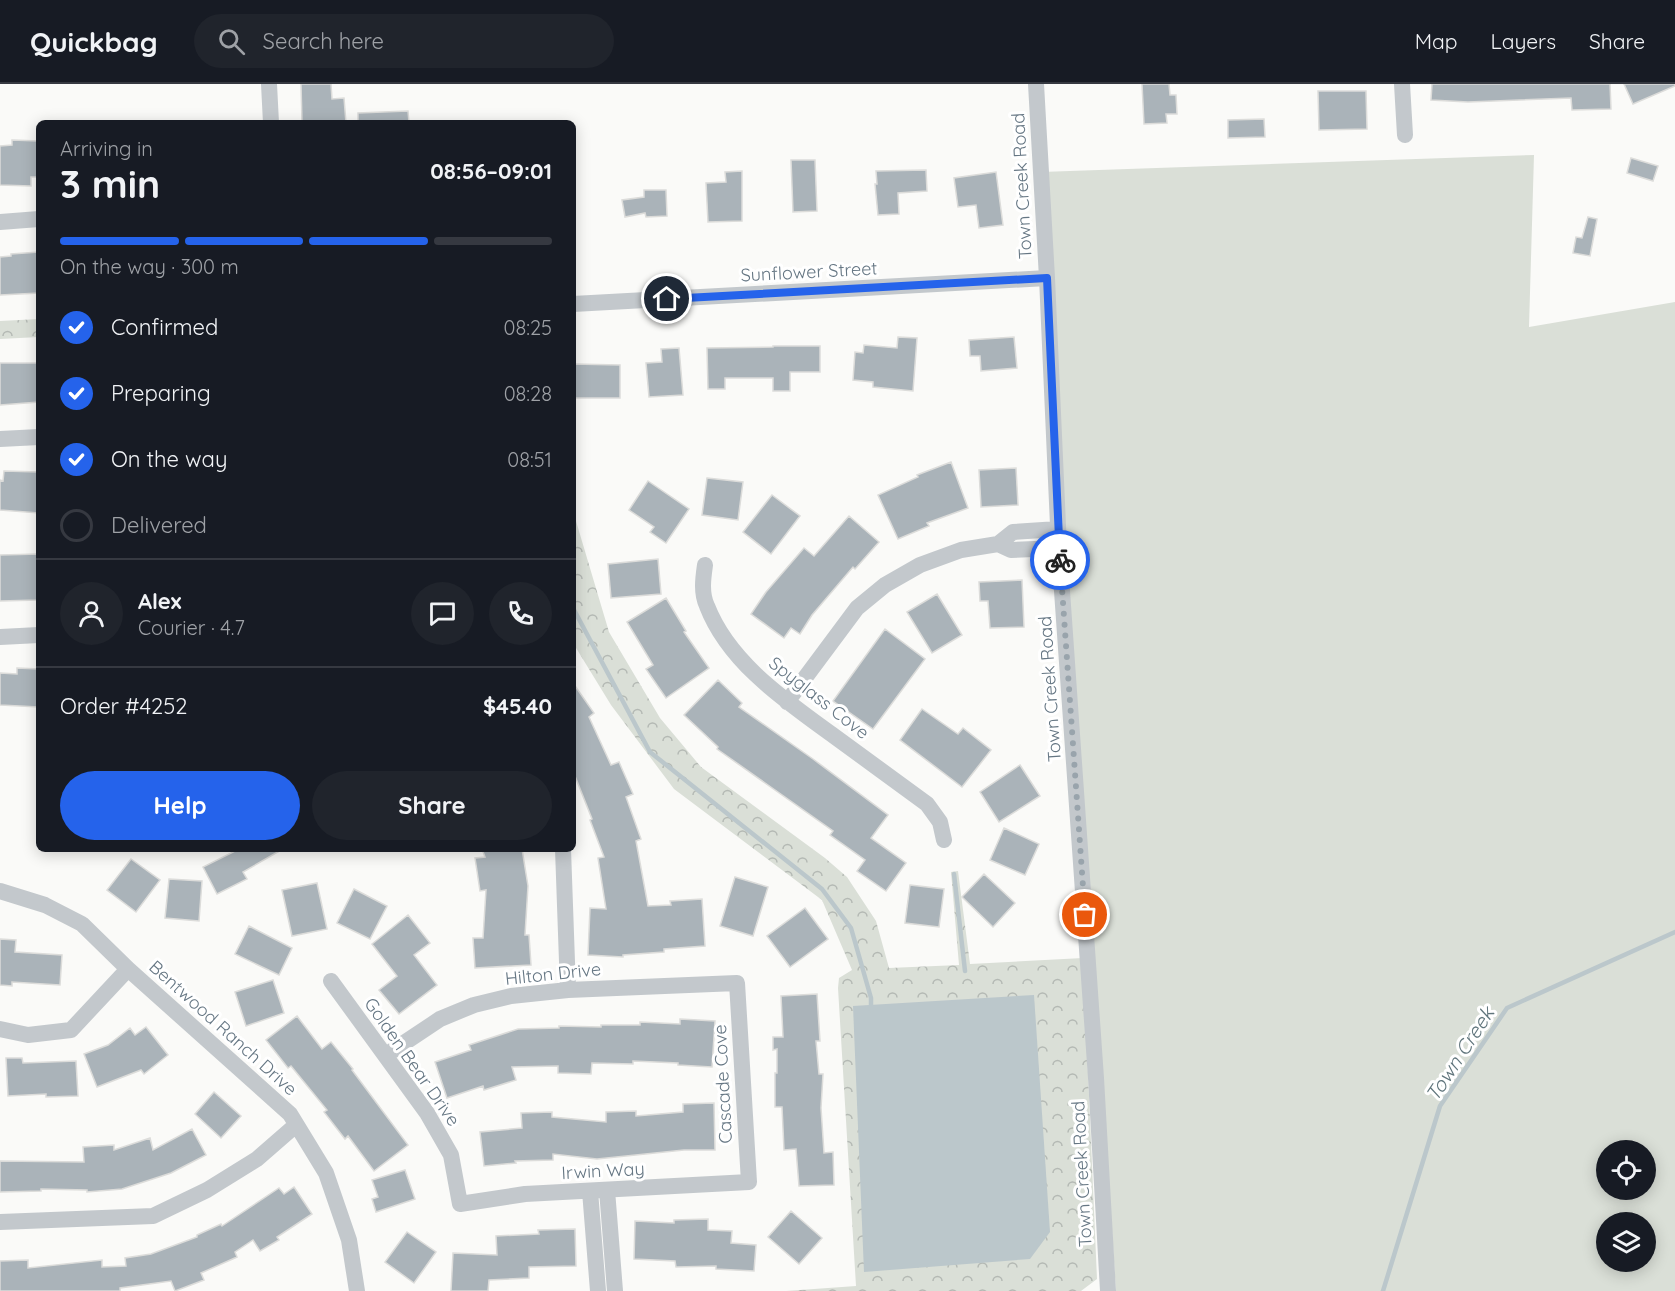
<!DOCTYPE html>
<html lang="en">
<head>
<meta charset="utf-8">
<style>
	:root { --surface:#171b24; --page:#20242c; --text:#f1f3f6; --muted:#9ea1a6; --line:#363941; --accent:#2563eb }
	body { margin:0; font-family:Quicksand,sans-serif; background:var(--page); color:var(--text); height:100vh; display:flex; flex-direction:column; font-size:22px; white-space:nowrap }
	* { box-sizing:border-box; margin:0 }
	p { font-size:20px; color:var(--muted) }
	.icon { flex:none; width:33px; height:33px; fill:none; stroke:currentColor; stroke-width:2; stroke-linecap:round; stroke-linejoin:round }
	.map { position:relative; flex:1; overflow:hidden }
	.details { position:absolute; left:36px; top:36px; width:540px; height:732px; display:flex; flex-direction:column; background:var(--surface); border-radius:9px; box-shadow:0 3px 15px #0003 }
	.details>* { flex:none }
	.tools { position:absolute; left:1596px; top:1056px; display:grid; gap:12px }
	.tools a { display:grid; place-items:center; width:60px; height:60px; border-radius:50%; background:var(--surface); box-shadow:0 3px 15px #0003; font-size:30px }
	.pin { position:absolute; display:grid; place-items:center; width:51px; height:51px; color:#fff; margin:-26px; border:3px solid #fff; border-radius:50%; box-shadow:0 2px 6px #0007 }
	.courier { position:absolute; display:grid; place-items:center; width:60px; height:60px; margin:-30px; border:4px solid #2563eb; border-radius:50%; background:#fff; color:#222; box-shadow:0 2px 8px #0007 }
	.headline em { font-style:normal; font-weight:800 }
	.headline div { display:flex; flex-direction:column-reverse }
	.headline { display:flex; align-items:center; justify-content:space-between; height:102px; padding:0 24px }
	h1 { font-size:39px; font-weight:800; line-height:45px }
	.bar { display:grid; grid-template-columns:repeat(4,1fr); gap:9px 6px; align-content:center; height:72px; padding:0 24px }
	.bar i { height:8px; border-radius:4px; background:var(--line) }
	.bar .on { background:var(--accent) }
	.bar p { grid-column:span 4 }
	.line { display:flex; align-items:center; gap:15px; padding:0 24px; border-top:2px solid var(--line) }
	.line div { flex:1 }
	.round { display:grid; place-items:center; flex:none; width:63px; height:63px; border-radius:32px; background:var(--page) }
	ol { padding:0 24px; list-style:none }
	li { display:flex; align-items:center; gap:18px; height:66px }
	li p { margin-inline-start:auto }
	li .icon { padding:6px; border-radius:50%; background:var(--accent); color:#fff; stroke-width:4 }
	li:last-child { color:var(--muted) }
	li i { width:33px; height:33px; border:3px solid var(--line); border-radius:50% }
	.primary-button { display:flex; gap:12px; margin-top:auto; padding:12px 24px }
	.primary-button a { flex:1; height:69px; border-radius:36px; background:var(--accent); color:#fff; font-size:24px; font-weight:800; line-height:69px; text-align:center }
	.primary-button a+a { background:var(--page); color:var(--text) }
	header { display:flex; align-items:center; gap:36px; box-sizing:border-box; height:84px; padding:0 30px; background:var(--surface); border-bottom:2px solid var(--line) }
	header strong { font-size:28px }
	nav { display:flex; gap:33px; margin-inline-start:auto; font-size:21px }
	.search { width:420px; height:54px; background:var(--page); display:flex; align-items:center; gap:15px; box-sizing:border-box; padding:0 21px; border-radius:33px; color:var(--muted); font-size:22px }
	.map>svg:first-child { display:block }
	.grass { fill:#dadfd7; fill-rule:evenodd }
	.park { fill:url(#park-crowns) }
	.water { fill:#bbc7cb }
	.lines { fill:none; stroke-linecap:round; stroke-linejoin:round }
	.stream { stroke:#bbc7cb; stroke-width:4.5 }
	.building { fill:#aab3b9; stroke:#dcdcda; stroke-width:1.5 }
	.minor { stroke:#c3c8cc; stroke-width:16 }
	.done { stroke:#99a4ac; stroke-width:6; stroke-dasharray:0 10.8 }
	.route { stroke:#2563eb; stroke-width:8 }
	.labels { text-anchor:middle; stroke-width:6; stroke-linejoin:round; paint-order:stroke }
	.street-label { font-size:18px; fill:#657683; stroke:#fff }
	.water-label { font-size:20px; font-style:italic; fill:#60757c; stroke:#fff }
</style>
</head>
<body>
<header>
<strong>Quickbag</strong>
<div class="search"><svg class="icon" aria-label="search" viewBox="0 0 24 24"><circle cx="10" cy="10" r="6"/><path d="M15 15l6 6"/></svg>Search here</div>
<nav><a>Map</a><a>Layers</a><a>Share</a></nav>
</header>
<div class="map">
<svg width="1675" height="1207" viewBox="0 0 1675 1207">
	<defs>
		<pattern id="park-crowns" width="20" height="18" patternUnits="userSpaceOnUse" patternTransform="scale(1.5)"><rect width="20" height="18" fill="#dadfd7"/><path d="M2 6a3 3 0 1 1 6 0M12 15a3 3 0 1 1 6 0" fill="none" stroke="#b4b9b4"/></pattern>
	</defs>
	<rect width="100%" height="100%" fill="#fafaf8"/>
	<!-- grass -->
	<path class="grass" d="M1534,71l-5,172 146,-25v989h-559l-75,-1119zM1606,1066h40v40h-40zM1606,1138h40v40h-40z"/>
	<!-- park -->
	<path class="park" d="M39,235v18l-39,2v-18z
		M573,427l36,121 51,86 41,49 124,91 22,19 29,44 13,47 70,-3 -8,-93 7,-1 12,93 113,-6 14,321 -16,12h-295l70,-5 -18,-298 1,-10 13,-8 -30,-70 -148,-111 -63,-84 -38,-62z"/>
	<!-- water -->
	<path class="water" d="M1034,911l16,237 -20,27 -166,13 -11,-266z"/>
	<g class="lines">
		<!-- stream -->
		<path class="stream" d="M573,524l77,144 172,137 29,39 20,70v12
			M954,790l11,97
			M1383,1207l57,-185 67,-98 168,-76"/>
	</g>
	<!-- building -->
	<path class="building" d="M301,0h30l1,15 12,-1 2,25h-44z
		M1142,0h27l1,11h6l1,19h-11l1,9 -23,1z
		M1432,0h178l1,25 -39,1 -1,-12 -103,4 -37,-2z
		M1624,0h51v2l-42,18z
		M1318,7h48l1,38 -48,1z
		M408,27l1,12h-51v-10z
		M1264,35l1,18 -37,1v-18z
		M12,56l27,1v36h-8v9l-31,-1v-39l12,-1z
		M1631,74l27,8 -5,15 -26,-8z
		M791,76h24l2,51 -24,1z
		M926,86l1,21 -29,2 1,21 -21,1 -3,-31h2l-1,-13z
		M742,87v50l-34,1 -2,-39 20,-1 -1,-10z
		M996,88l7,53 -24,3 -3,-23 -18,2 -4,-29z
		M644,106h22l1,26 -21,1 -1,-4 -20,4 -3,-17 22,-3z
		M1588,133l9,2 -7,37 -17,-3 3,-16 6,1z
		M39,168v41l-39,2v-38l11,-1v-2z
		M898,253l19,1 -4,53 -40,-4v-5l-20,-2 2,-28 8,1 1,-8 33,3z
		M1014,253l3,31 -36,3 -1,-15h-10l-1,-16z
		M773,262h47v26h-30v19h-17v-13h-48v11h-17l-1,-41 66,-1z
		M679,264l4,47 -34,2 -3,-34 16,-1 -1,-13z
		M0,279h39v39l-39,3z
		M573,280l47,1v33h-47z
		M951,378l17,46 -41,15 2,3 -31,13 -20,-44 40,-18 -1,-2z
		M1016,384l2,37 -37,2 -2,-37z
		M4,387l35,1v41l-39,-3v-30l3,1z
		M707,394l36,4 -5,38 -36,-5z
		M648,397l41,28 -23,34 -16,-11 4,-5 -25,-17z
		M772,411l28,21 -29,38 -28,-22z
		M849,432l30,26 -24,27 -2,-2 -41,48 -12,19 -9,-6 -7,10 -33,-24 15,-22 38,-44 10,8z
		M39,470v46l-39,1v-46z
		M658,475l3,35 -50,4 -3,-34z
		M1022,496l2,47 -34,1 -2,-27h-8l-1,-19z
		M937,510l25,41 -30,18 -25,-41z
		M666,514l20,33 -2,1 25,36 -43,30 -20,-29 7,-4 -26,-43z
		M885,545l40,30 -52,70 -40,-28z
		M17,584l22,1v38l-39,-2v-32l17,1z
		M718,596l24,23 -3,4 74,52 75,56 -17,23 35,25 -20,28 -29,-20 8,-11 -35,-25 3,-4 -116,-82 1,-2 -34,-32z
		M573,599l21,30 -5,4 22,48 8,-3 14,32 -7,3 15,42 -5,2 12,65 23,-1 -1,-4 32,-2 3,47 -41,3v3l-41,3v2l-35,-2 2,-47 16,1 -8,-51 6,-1 -14,-37 2,-1 -19,-48z
		M922,625l36,25 5,-6 28,22 -29,37 -62,-47z
		M1020,681l20,31 -41,26 -19,-30z
		M1004,744l35,16 -14,31 -35,-15z
		M239,765h44l-40,23 4,7 -30,15 -14,-27z
		M482,765h40l6,37 -3,49h4l2,30 -56,3 -2,-30h10l3,-48 -6,1 -5,-33 10,-1z
		M131,775l29,21 -24,32 -29,-22z
		M984,790l31,29 -22,24 -31,-30z
		M735,793l33,10 -15,49 -33,-10z
		M169,795l33,2 -3,40 -34,-3z
		M317,799l10,46 -35,7 -10,-46z
		M910,801l34,4 -5,38 -34,-4z
		M354,805l33,17 -17,33 -33,-16z
		M805,824l23,31 -38,28 -23,-31z
		M408,831l22,28 -16,12 23,30 -38,29 -20,-24 18,-14 -25,-32z
		M249,842l43,22 -13,27 -44,-21z
		M0,855l16,1 -1,12 47,3 -2,30 -48,-3v4l-12,-1z
		M273,896l11,33 -38,13 -11,-34z
		M817,910l3,47h-4l3,33h4l-2,34 3,45 9,-1 1,33 -35,1 -3,-37 -12,1 -2,-43h-7v-34h2v-24l-4,1v-13h10l-2,-41z
		M297,932l25,33 9,-7 22,27 -1,1 56,75 -34,26 -26,-35 -3,3 -21,-27 3,-2 -36,-44 -3,2 -22,-28z
		M680,935l35,2 -3,46 -34,-2v-2l-45,-2v3l-41,-1 -1,11 -33,-1v-7l-46,1 4,13 -32,10 -1,-4 -36,12 -12,-36 36,-12 -2,-5 49,-16 41,-1v-2l42,1v-2h39v-3l40,2z
		M146,943l22,28 -24,19 -3,-4 -44,17 -13,-33 24,-9 22,-17 5,7z
		M6,974h16l1,5 53,-2 2,35 -32,1v-3l-38,2z
		M214,1008l27,24 -20,22 -26,-24z
		M714,1019l1,47h-31l-87,9 -44,-5v6l-38,1 1,2 -32,3 -4,-34 42,-4 -1,-15 31,-1v5l54,5v-10l30,-1v5l47,-4v-8z
		M192,1045l14,26 -35,18 -49,16 -35,3v-2l-46,-1v2l-41,1v-31l84,1 -1,-15 31,-2v5l36,-12 3,12z
		M405,1086l10,29 -39,13 -4,-13 6,-2 -6,-17z
		M294,1103l18,27 -35,23 2,3 -19,11 -7,-11 -18,12 2,5 -36,16 3,7 -29,11 -4,-10 -51,7v3h-120v-30l28,-1v8l74,-8v7l24,-1 -1,-8 26,-4 46,-17v-2l24,-11 1,2 57,-38 5,6z
		M791,1127l31,27 -23,26 -31,-27z
		M708,1135v11l24,1 -1,12 25,2 -2,26 -38,-2v-3l-40,1 -1,-6 -41,-2 1,-38 39,2v-3z
		M575,1145l1,37 -47,1v11l-40,2 -1,11h-37l2,-38 44,2 -1,-19 43,-2 -1,-4z
		M407,1148l29,20 -22,31 -29,-21z"/>
	<g class="lines">
		<!-- minor -->
		<path class="minor" d="M269,0l2,39
			M1036,0l11,194 12,270 37,530 12,213
			M1402,0l3,51
			M0,138l39,-3
			M573,220l474,-26
			M0,355l39,-2
			M998,460l13,6 48,-2
			M705,481c-2,14 -4,28 2,41 22,57 79,95 127,130 31,23 62,45 93,68l13,18 4,18
			M0,553l39,-2
			M787,618l70,-94 28,-23 35,-20 41,-15 37,-6 15,-12 45,-3
			M563,765l5,141
			M0,807l45,14 37,19 46,45 162,145 36,59 23,67 8,51
			M331,897l96,132 24,42 9,49 65,-10 224,-12 -12,-199 -169,7 -57,6 -37,9 -34,14 -54,36
			M0,945l28,6 43,-5 57,-61
			M607,1106l8,101
			M590,1107l8,100
			M0,1138l153,-6 54,-26 50,-31 39,-34"/>
	</g>
	<g class="lines">
		<!-- done -->
		<path class="done" d="M1060,476l25,355"/>
		<!-- route -->
		<path class="route" d="M667,215l380,-21 13,282"/>
	</g>
	<g class="labels">
		<!-- street labels -->
		<g class="street-label">
			<text transform="translate(1022 102) rotate(-93)" y="6">Town Creek Road</text>
			<text transform="translate(809 188) rotate(-3)" y="6">Sunflower Street</text>
			<text transform="translate(1050 605) rotate(-94)" y="6">Town Creek Road</text>
			<text transform="translate(819 614) rotate(38)" y="6">Spyglass Cove</text>
			<text transform="translate(553 890) rotate(-6)" y="6">Hilton Drive</text>
			<text transform="translate(223 944) rotate(42)" y="6">Bentwood Ranch Drive</text>
			<text transform="translate(412 978) rotate(55)" y="6">Golden Bear Drive</text>
			<text transform="translate(723 1000) rotate(-93)" y="6">Cascade Cove</text>
			<text transform="translate(603 1087) rotate(-3)" y="6">Irwin Way</text>
			<text transform="translate(1082 1090) rotate(-93)" y="6">Town Creek Road</text>
		</g>
		<!-- water labels -->
		<g class="water-label">
			<text transform="translate(1460 970) rotate(-57)" y="7">Town Creek</text>
		</g>
	</g>
</svg>
<div class="tools">
<a><svg class="icon" aria-label="locate" viewBox="0 0 24 24"><circle cx="12" cy="12" r="6"/><path d="M12 2v4M12 18v4M2 12h4M18 12h4"/></svg></a>
<a><svg class="icon" aria-label="layers" viewBox="0 0 24 24"><path d="M12 4l9 5-9 5-9-5zM3 14l9 5 9-5"/></svg></a>
</div>
<div class="pin" style="left:1085px;top:831px;background:#ea580c"><svg class="icon" aria-label="bag" viewBox="0 0 24 24"><path d="M5 8h14l-1 12H6zM9 8a3 3 0 0 1 6 0"/></svg></div>
<div class="pin" style="left:667px;top:215px;background:#1f2937"><svg class="icon" aria-label="home" viewBox="0 0 24 24"><path d="M3 11l9-7 9 7M6 9v11h12V9"/></svg></div>
<div class="courier" style="left:1060px;top:476px"><svg class="icon" aria-label="bike" viewBox="0 0 24 24"><circle cx="6" cy="16" r="4"/><circle cx="18" cy="16" r="4"/><path d="M6 16l4-8h5l3 8M10 8l3 8H6M13 5h3"/></svg></div>
<section class="details">
<div class="headline"><div><h1>3 min</h1><p>Arriving in</p></div><em>08:56–09:01</em></div>
<div class="bar"><i class="on"></i><i class="on"></i><i class="on"></i><i></i><p>On the way · 300 m</p></div>
<ol>
<li><svg class="icon" aria-label="check" viewBox="0 0 24 24"><path d="M5 12l5 5 9-10"/></svg>Confirmed<p>08:25</p></li>
<li><svg class="icon" aria-label="check" viewBox="0 0 24 24"><path d="M5 12l5 5 9-10"/></svg>Preparing<p>08:28</p></li>
<li><svg class="icon" aria-label="check" viewBox="0 0 24 24"><path d="M5 12l5 5 9-10"/></svg>On the way<p>08:51</p></li>
<li><i></i>Delivered</li>
</ol>
<div class="line" style="height:108px"><a class="round"><svg class="icon" aria-label="person" viewBox="0 0 24 24"><circle cx="12" cy="8" r="4"/><path d="M4 21q1-7 8-7t8 7"/></svg></a><div><b>Alex</b><p>Courier · 4.7</p></div><a class="round"><svg class="icon" aria-label="chat" viewBox="0 0 24 24"><path d="M4 5h16v11H9l-5 4z"/></svg></a><a class="round"><svg class="icon" aria-label="phone" viewBox="0 0 24 24"><path d="M5 4h4l2 5-3 2q2 4 5 5l2-3 5 2v4C11 20 4 13 5 4z"/></svg></a></div>
<div class="line" style="height:78px"><div>Order #4252</div><b>$45.40</b></div>
<div class="primary-button"><a>Help</a><a>Share</a></div>
</section>
</div>
</body>
</html>
